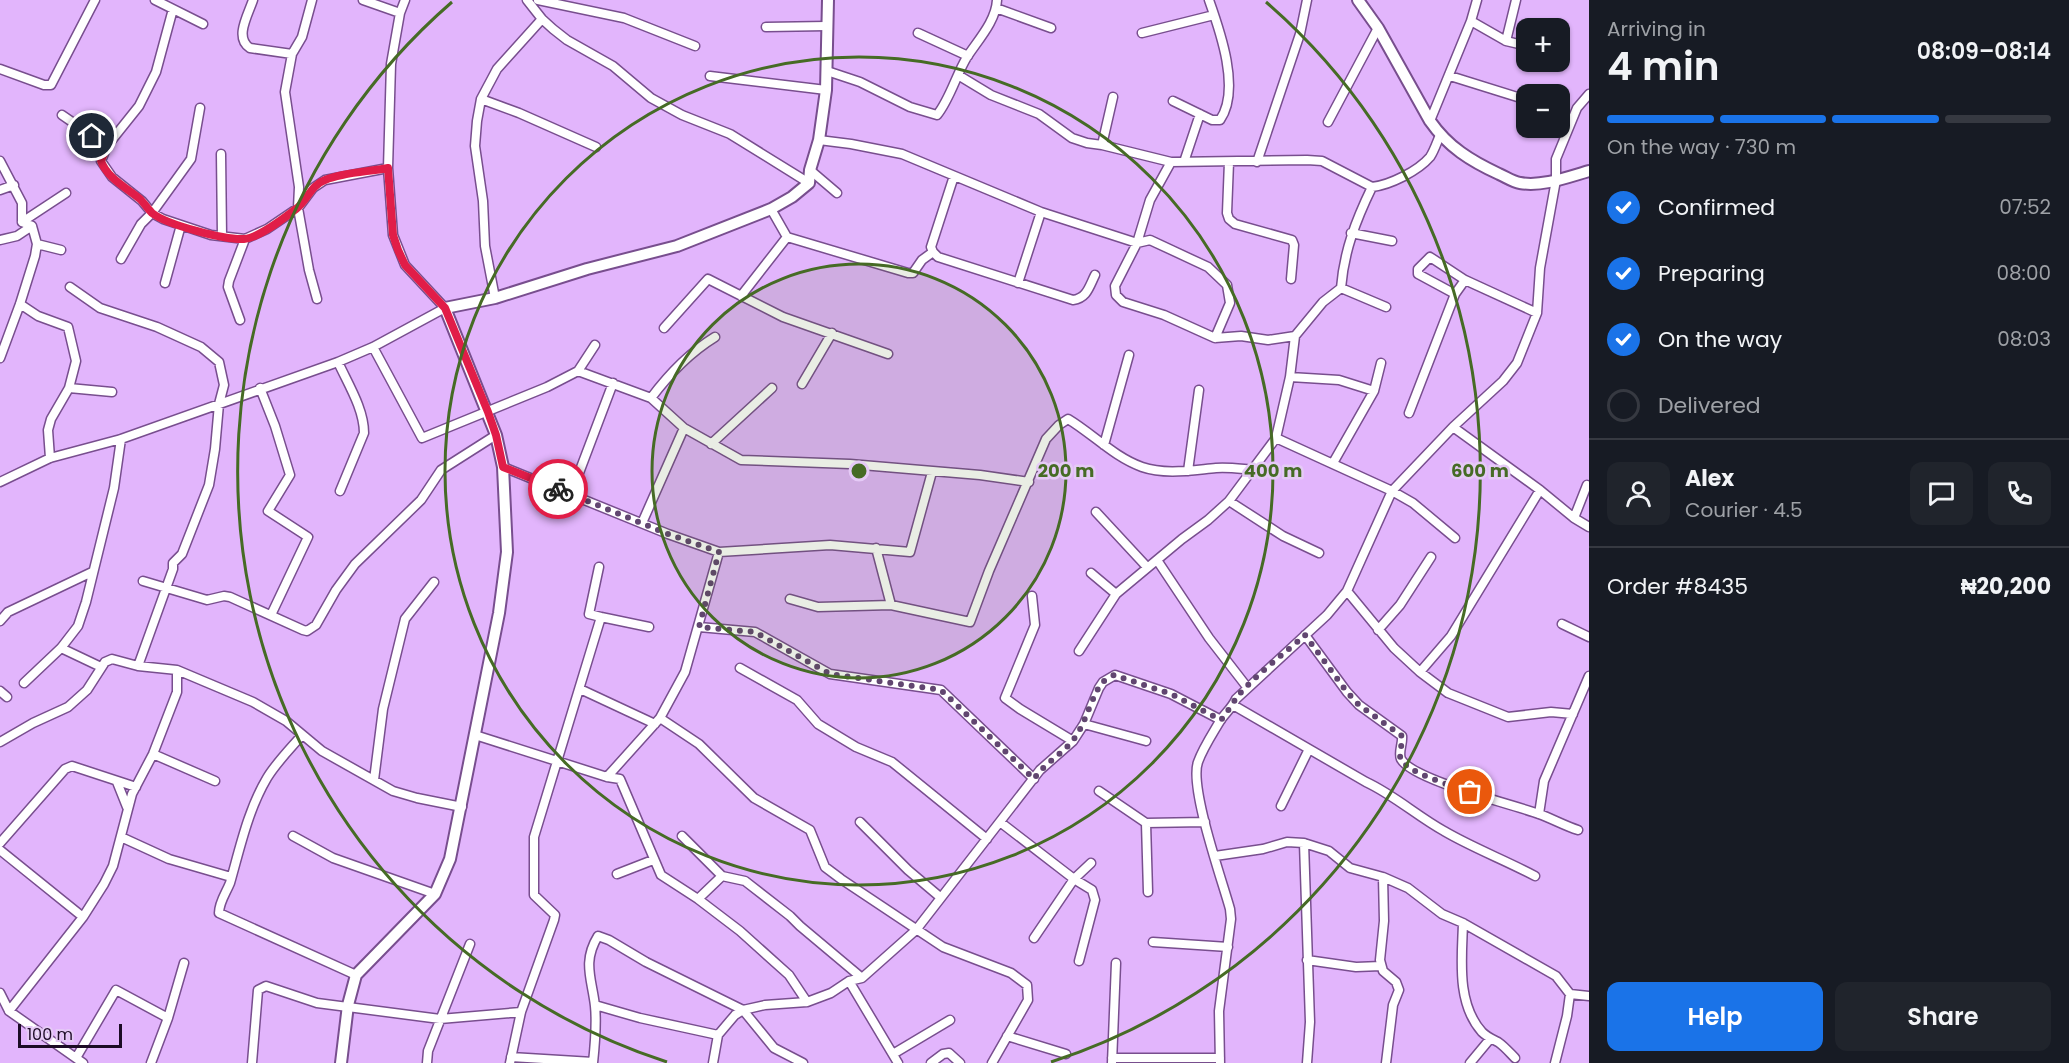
<!DOCTYPE html>
<html lang="en">
<head>
<meta charset="utf-8">
<style>
	:root { --surface:#171b24; --page:#20242c; --text:#f1f3f6; --muted:#9ea1a6; --line:#363941; --accent:#1a73e8 }
	body { margin:0; font-family:Poppins,sans-serif; background:var(--page); color:var(--text); height:100vh; display:flex; flex-direction:column; font-size:22px; white-space:nowrap }
	* { box-sizing:border-box; margin:0 }
	p { font-size:20px; color:var(--muted) }
	.icon { flex:none; width:33px; height:33px; fill:none; stroke:currentColor; stroke-width:2; stroke-linecap:round; stroke-linejoin:round }
	.map { position:relative; flex:1; overflow:hidden }
	.panel { display:flex; flex-direction:column; background:var(--surface); width:480px }
	.panel>* { flex:none }
	.fabs { position:absolute; left:1516px; top:18px; display:grid; gap:12px }
	.fabs a { display:grid; place-items:center; width:54px; height:54px; border-radius:12px; background:var(--surface); box-shadow:0 2px 4px #0004; font-size:30px }
	.scale { position:absolute; left:18px; bottom:15px; width:104px; box-sizing:border-box; padding-left:6px; border:3px solid #1c0b25; border-top:0; font-size:16px; line-height:21px; white-space:nowrap; color:#1c0b25; -webkit-text-stroke:4px #e5caf6; paint-order:stroke }
	.pin { position:absolute; display:grid; place-items:center; width:51px; height:51px; color:#fff; margin:-26px; border:3px solid #fff; border-radius:50%; box-shadow:0 2px 6px #0007 }
	.courier { position:absolute; display:grid; place-items:center; width:60px; height:60px; margin:-30px; border:4px solid #e11d48; border-radius:50%; background:#fff; color:#222; box-shadow:0 2px 8px #0007 }
	.head em { font-style:normal; font-weight:600 }
	.head div { display:flex; flex-direction:column-reverse }
	.head { display:flex; align-items:center; justify-content:space-between; height:102px; padding:0 18px }
	h1 { font-size:39px; font-weight:600; line-height:45px }
	.bar { display:grid; grid-template-columns:repeat(4,1fr); gap:9px 6px; align-content:center; height:72px; padding:0 18px }
	.bar i { height:8px; border-radius:4px; background:var(--line) }
	.bar .active { background:var(--accent) }
	.bar p { grid-column:span 4 }
	.line { display:flex; align-items:center; gap:15px; padding:0 18px; border-top:2px solid var(--line) }
	.line div { flex:1 }
	.round { display:grid; place-items:center; flex:none; width:63px; height:63px; border-radius:12px; background:var(--page) }
	ol { padding:0 18px; list-style:none }
	li { display:flex; align-items:center; gap:18px; height:66px }
	li p { margin-inline-start:auto }
	li .icon { padding:6px; border-radius:50%; background:var(--accent); color:#fff; stroke-width:4 }
	li:last-child { color:var(--muted) }
	li i { width:33px; height:33px; border:3px solid var(--line); border-radius:50% }
	.button { display:flex; gap:12px; margin-top:auto; padding:12px 18px }
	.button a { flex:1; height:69px; border-radius:12px; background:var(--accent); color:#fff; font-size:24px; font-weight:600; line-height:69px; text-align:center }
	.button a+a { background:var(--page); color:var(--text) }
	main { display:flex; flex:1; min-height:0 }
	.map>svg:first-child { display:block }
	.lines { fill:none; stroke-linecap:round; stroke-linejoin:round }
	.minor-casing { stroke:#784e8e; stroke-width:11 }
	.tertiary-casing { stroke:#784e8e; stroke-width:14 }
	.minor { stroke:#fff; stroke-width:8 }
	.tertiary { stroke:#fff; stroke-width:10 }
	.done { stroke:#614670; stroke-width:6; stroke-dasharray:0 10.8 }
	.route { stroke:#e11d48; stroke-width:8 }
	.ring { fill:none; stroke:#466b25; stroke-width:3 }
	.centre { fill:#466b25; stroke:#e5caf6; stroke-width:3 }
	.ring-label { font-size:18px; text-anchor:middle; font-weight:bold; fill:#466b25; stroke:#e5caf6; stroke-width:5; stroke-linejoin:round; paint-order:stroke }
</style>
</head>
<body>
<main>
<div class="map">
<svg width="1589" height="1063" viewBox="0 0 1589 1063">
	<rect width="100%" height="100%" fill="#e2b5fc"/>
	<g class="lines">
		<!-- minor casing -->
		<g class="minor-casing">
			<path id="minor" d="M155,0l48,24
				M253,0c-5,15 -19,38 -3,48l42,6
				M312,0l-10,37 -10,17 -7,38 14,95 -1,21 11,62 8,29
				M363,0l37,13
				M527,0l15,19 11,10 14,11 46,26 38,32 31,17 48,19 79,49
				M538,0l86,18 71,28
				M996,8l55,20
				M173,9l-17,63 -17,34 -32,40 -6,15 11,16 30,24 10,12 11,6 48,16 34,4 22,-10 31,-21 15,-20 12,-8 63,-12
				M1471,21l35,20 21,5
				M766,27l61,-1
				M918,33l50,23
				M1142,33l72,-18
				M1506,41l10,-41
				M0,69l44,16h7l44,-85
				M827,71l33,11 50,25 27,8c13,-16 19,-40 30,-58 11,-17 29,-36 30,-57
				M958,75l33,20 48,19 33,24 15,5 15,2 69,17 136,-2 15,1 50,26
				M710,76l116,14
				M1450,76l77,24
				M481,99l38,14 77,34
				M1173,101l39,19h8c21,-30 0,-89 -11,-120
				M62,115l45,31
				M1430,121l41,-100 6,-21
				M1328,122l50,-94
				M819,140l32,4 51,10 139,58 96,31 13,-3 58,27 19,18 3,18 -15,35
				M1102,145l11,-48
				M221,154l1,82
				M0,161l22,42v19l10,4 5,18 -2,12 -15,48 -20,54
				M1171,162l-21,38 -13,43 -22,43 1,9 7,7 41,13 51,23 26,-2 27,4 27,-4 28,-34 18,-14c3,-37 15,-68 31,-101 18,-2 46,-16 58,-30 4,-6 7,-15 10,-22
				M1184,162l16,-48
				M1229,162l-2,51 2,6 6,5 57,16 2,5 -3,34
				M1257,162l43,-128 7,-34
				M810,170l27,23
				M954,176l-23,71 2,5 5,5 135,43c14,-2 16,-13 22,-25
				M0,190l14,-5
				M22,222l44,-29
				M1351,233l41,8
				M787,237l121,36h5l9,-13 11,-8
				M0,240l17,-4 15,-10
				M37,244l24,6
				M121,259l20,-35 11,-11 39,-54 9,-51
				M165,283l16,-58
				M1018,283l23,-71
				M70,287l30,21 57,19 44,20 18,15 5,23 -5,19 -4,45 -6,36 -27,69 -9,9v6l-35,97
				M1341,288l45,19
				M1455,294l-37,-20v-5l12,-12 35,23 72,33
				M741,296l46,-59 -16,-28
				M495,298l-10,-52 -2,-45 -8,-55 2,-25 4,-22 16,-30 45,-50
				M20,304l18,12 30,11 8,34 -7,27
				M240,320l-12,-33 1,-6 16,-42
				M664,328l44,-49 75,38 105,37
				M373,347l49,91 125,-51 31,-16 17,-26
				M338,362c10,22 26,47 26,71l-24,58
				M578,371l73,27 33,30 57,32 109,4 130,11 49,7
				M1290,377l49,3 35,11
				M802,384l30,-51
				M260,388l15,38 15,49 -22,36 40,26 -37,78
				M651,398c18,-24 38,-45 64,-61
				M1409,413l46,-119 10,-14
				M1453,427l87,63 34,28 15,9
				M1276,438l116,53 21,12 42,35
				M711,444l61,-56
				M1104,445l25,-90
				M50,458l-2,-28 3,-11 18,-31 43,4
				M1333,463l41,-72 7,-28
				M503,467l165,67 51,18 111,-7 80,7 22,-80
				M1188,471l11,-81
				M0,482l50,-24 71,-19 217,-77 35,-15 72,-39 -40,-43 -12,-30 -5,-67 3,-104 9,-51 5,-13
				M571,494l42,-111
				M1229,501l54,35 36,17
				M1096,512l51,55
				M1574,518l13,-33
				M642,523l42,-95
				M876,548l15,57
				M1157,560l52,78 38,49
				M1091,573l25,21
				M143,581l64,19 17,-4 6,1 73,33 4,1 9,-6 20,-35 19,-26 66,-64 20,-30 55,-35
				M1347,591l47,57 26,24 28,21 60,24 43,-5 22,2
				M1032,596l3,29 -30,73 15,11 53,32
				M790,599l28,8 73,-2 79,17 19,-51 57,-132 13,-14 9,-6c25,15 46,38 74,48 23,8 51,3 74,1 13,-1 25,1 38,2
				M601,617l48,10
				M0,621l8,-9 84,-40
				M1562,624l27,13
				M699,627l56,5 75,42 111,16 93,89
				M1378,630l22,-25 31,-48
				M1305,635l42,57 12,13 43,31c1,8 -4,16 -1,23 11,21 114,46 138,55 14,5 26,12 39,16
				M61,648l40,19
				M1079,651l37,-57 66,-55 26,-19 21,-19 47,-63 14,-61 5,-41
				M740,668l57,32 21,24 38,23 36,15 95,77
				M1420,672l31,-36 89,-146
				M24,683l37,-35 17,-22 8,-24 28,-114 7,-49
				M580,689l75,35
				M0,691l7,6
				M1233,705l133,77c28,13 51,34 78,49 29,17 61,29 91,45
				M660,718l39,26 55,54 56,32 15,37 16,12 102,68 68,26 16,12 1,15 -36,63
				M1084,724l62,17
				M302,735c-12,14 -26,28 -35,43 -19,32 -27,70 -37,105 -4,10 -11,19 -11,30l137,62
				M475,735l132,42 13,2 41,96 37,24 42,32 49,44 18,27
				M0,742l33,-19 35,-16 19,-17 18,-28 7,-3 26,7 39,4 76,32 33,19 36,30 71,40 24,7 45,9
				M153,754l62,27
				M607,777l53,-59 25,-46 34,-120
				M374,780l9,-71 22,-90 29,-37
				M117,782l10,25
				M1099,791l47,32 59,-1
				M1281,806l28,-57
				M1539,814l5,-33 45,-105
				M860,822l48,48 32,27
				M1000,822l74,57 18,11 3,10 -16,61
				M1146,823l2,69
				M293,836l40,22 102,36
				M682,836l40,40
				M121,837l48,22 62,18
				M0,843l65,-74 7,-3 64,21
				M1304,843l6,179 -3,41
				M0,850l83,67
				M1215,856l48,-7 24,-7 17,1 25,8 21,17 33,9 25,11 34,26 21,9 93,53 14,18 19,2
				M617,874l36,-14
				M1383,877l1,44 -4,39 3,11 13,11 3,8 -6,15 -7,58
				M698,899l24,-23 23,5 45,35 10,10 62,52
				M1463,923c-1,35 -7,80 19,109 5,5 10,7 16,10 6,4 12,11 17,16
				M1034,938l40,-59 17,-16
				M1153,942l75,5
				M1307,960l49,7 25,-1
				M849,981l49,82
				M0,993l9,18 74,52
				M595,1005l45,13 78,17
				M9,1011l74,-94 21,-33 9,-18 19,-72 21,-40 24,-62v-22
				M1007,1036l59,18
				M893,1054l57,-34
				M511,1057l82,5
				M76,1058l40,-68 52,28
				M1112,1058h108
				M151,1063l17,-45 16,-55
				M252,1063l6,-73 8,-4 51,17 123,16 81,-7
				M427,1063l1,-12 42,-107
				M510,1063l11,-51 33,-92 1,-5 -21,-20v-58l67,-220 -12,-3 10,-47
				M593,1063c2,-19 4,-38 2,-57 -3,-27 -13,-44 3,-70l11,4 37,22 97,48 31,38 29,15
				M713,1063l5,-28 17,-20 8,-5 22,-5 42,-3 24,-9 18,-12 13,-3 54,-48 124,-160 33,-29 11,-17 15,-36 4,-6 12,-7 56,19 50,26
				M931,1063l12,-9 6,-1 11,10
				M1112,1063l4,-100
				M1220,1063l-1,-52 12,-92 -1,-10c-8,-29 -41,-122 -32,-147 5,-14 15,-29 22,-41 5,-8 12,-13 16,-22l91,-84 20,-24 45,-100 61,-64 50,-46 14,-18 20,-50 3,-45 16,-88v-21l21,-51 12,-14
				M1470,1063l20,-24
				M1555,1063l12,-47 3,-22"/>
		</g>
		<!-- tertiary casing -->
		<g class="tertiary-casing">
			<path id="tertiary" d="M1358,0l20,28 52,93c18,26 41,40 69,53 7,3 14,8 21,9 22,4 48,-6 69,-12
				M341,1063l7,-58 8,-30 79,-81 15,-35 49,-246 8,-61 -4,-85 -7,-32 -51,-127 50,-10 92,-29 90,-23 94,-37 21,-12 17,-14 1,-13 9,-30 7,-50 2,-90"/>
		</g>
		<!-- minor -->
		<use href="#minor" class="minor"/>
		<!-- tertiary -->
		<use href="#tertiary" class="tertiary"/>
	</g>
	<g class="lines">
		<!-- done -->
		<path class="done" d="M558,489l110,45 51,18 -20,75 56,5 75,42 111,16 93,89c11,-17 31,-26 42,-43 10,-14 17,-44 27,-54 3,-3 8,-5 11,-7l57,19 50,26c6,-7 11,-16 16,-23 17,-21 47,-43 68,-62l42,57 12,13 43,31c1,8 -4,17 -1,24 8,13 54,27 69,32"/>
		<!-- route -->
		<path class="route" d="M92,136l15,10 -6,15c6,17 26,27 39,38 4,4 8,10 12,14 15,12 73,27 92,26 15,-1 40,-21 52,-30 11,-8 15,-24 29,-29 19,-8 42,-8 63,-12l5,67 5,15 7,15 40,43 43,104 8,23 7,32 55,22"/>
	</g>
	<!-- distance rings -->
	<circle cx="859" cy="471" r="207" fill="#466b25" fill-opacity=".12"/>
	<g class="ring">
		<circle cx="859" cy="471" r="207"/>
		<circle cx="859" cy="471" r="414"/>
		<path d="M667 1062A621 621 0 0 1 452 2M1266 2A621 621 0 0 1 1051 1062"/>
	</g>
	<circle cx="859" cy="471" r="9" class="centre"/>
	<g class="ring-label">
		<text x="1066" y="477">200 m</text>
		<text x="1273" y="477">400 m</text>
		<text x="1480" y="477">600 m</text>
	</g>
</svg>
<div class="fabs">
<a>+</a>
<a>−</a>
</div>
<div class="scale">100 m</div>
<div class="pin" style="left:1470px;top:792px;background:#ea580c"><svg class="icon" aria-label="bag" viewBox="0 0 24 24"><path d="M5 8h14l-1 12H6zM9 8a3 3 0 0 1 6 0"/></svg></div>
<div class="pin" style="left:92px;top:136px;background:#1f2937"><svg class="icon" aria-label="home" viewBox="0 0 24 24"><path d="M3 11l9-7 9 7M6 9v11h12V9"/></svg></div>
<div class="courier" style="left:558px;top:489px"><svg class="icon" aria-label="bike" viewBox="0 0 24 24"><circle cx="6" cy="16" r="4"/><circle cx="18" cy="16" r="4"/><path d="M6 16l4-8h5l3 8M10 8l3 8H6M13 5h3"/></svg></div>
</div>
<section class="panel">
<div class="head"><div><h1>4 min</h1><p>Arriving in</p></div><em>08:09–08:14</em></div>
<div class="bar"><i class="active"></i><i class="active"></i><i class="active"></i><i></i><p>On the way · 730 m</p></div>
<ol>
<li><svg class="icon" aria-label="check" viewBox="0 0 24 24"><path d="M5 12l5 5 9-10"/></svg>Confirmed<p>07:52</p></li>
<li><svg class="icon" aria-label="check" viewBox="0 0 24 24"><path d="M5 12l5 5 9-10"/></svg>Preparing<p>08:00</p></li>
<li><svg class="icon" aria-label="check" viewBox="0 0 24 24"><path d="M5 12l5 5 9-10"/></svg>On the way<p>08:03</p></li>
<li><i></i>Delivered</li>
</ol>
<div class="line" style="height:108px"><a class="round"><svg class="icon" aria-label="person" viewBox="0 0 24 24"><circle cx="12" cy="8" r="4"/><path d="M4 21q1-7 8-7t8 7"/></svg></a><div><b>Alex</b><p>Courier · 4.5</p></div><a class="round"><svg class="icon" aria-label="chat" viewBox="0 0 24 24"><path d="M4 5h16v11H9l-5 4z"/></svg></a><a class="round"><svg class="icon" aria-label="phone" viewBox="0 0 24 24"><path d="M5 4h4l2 5-3 2q2 4 5 5l2-3 5 2v4C11 20 4 13 5 4z"/></svg></a></div>
<div class="line" style="height:78px"><div>Order #8435</div><b>₦20,200</b></div>
<div class="button"><a>Help</a><a>Share</a></div>
</section>
</main>
</body>
</html>
